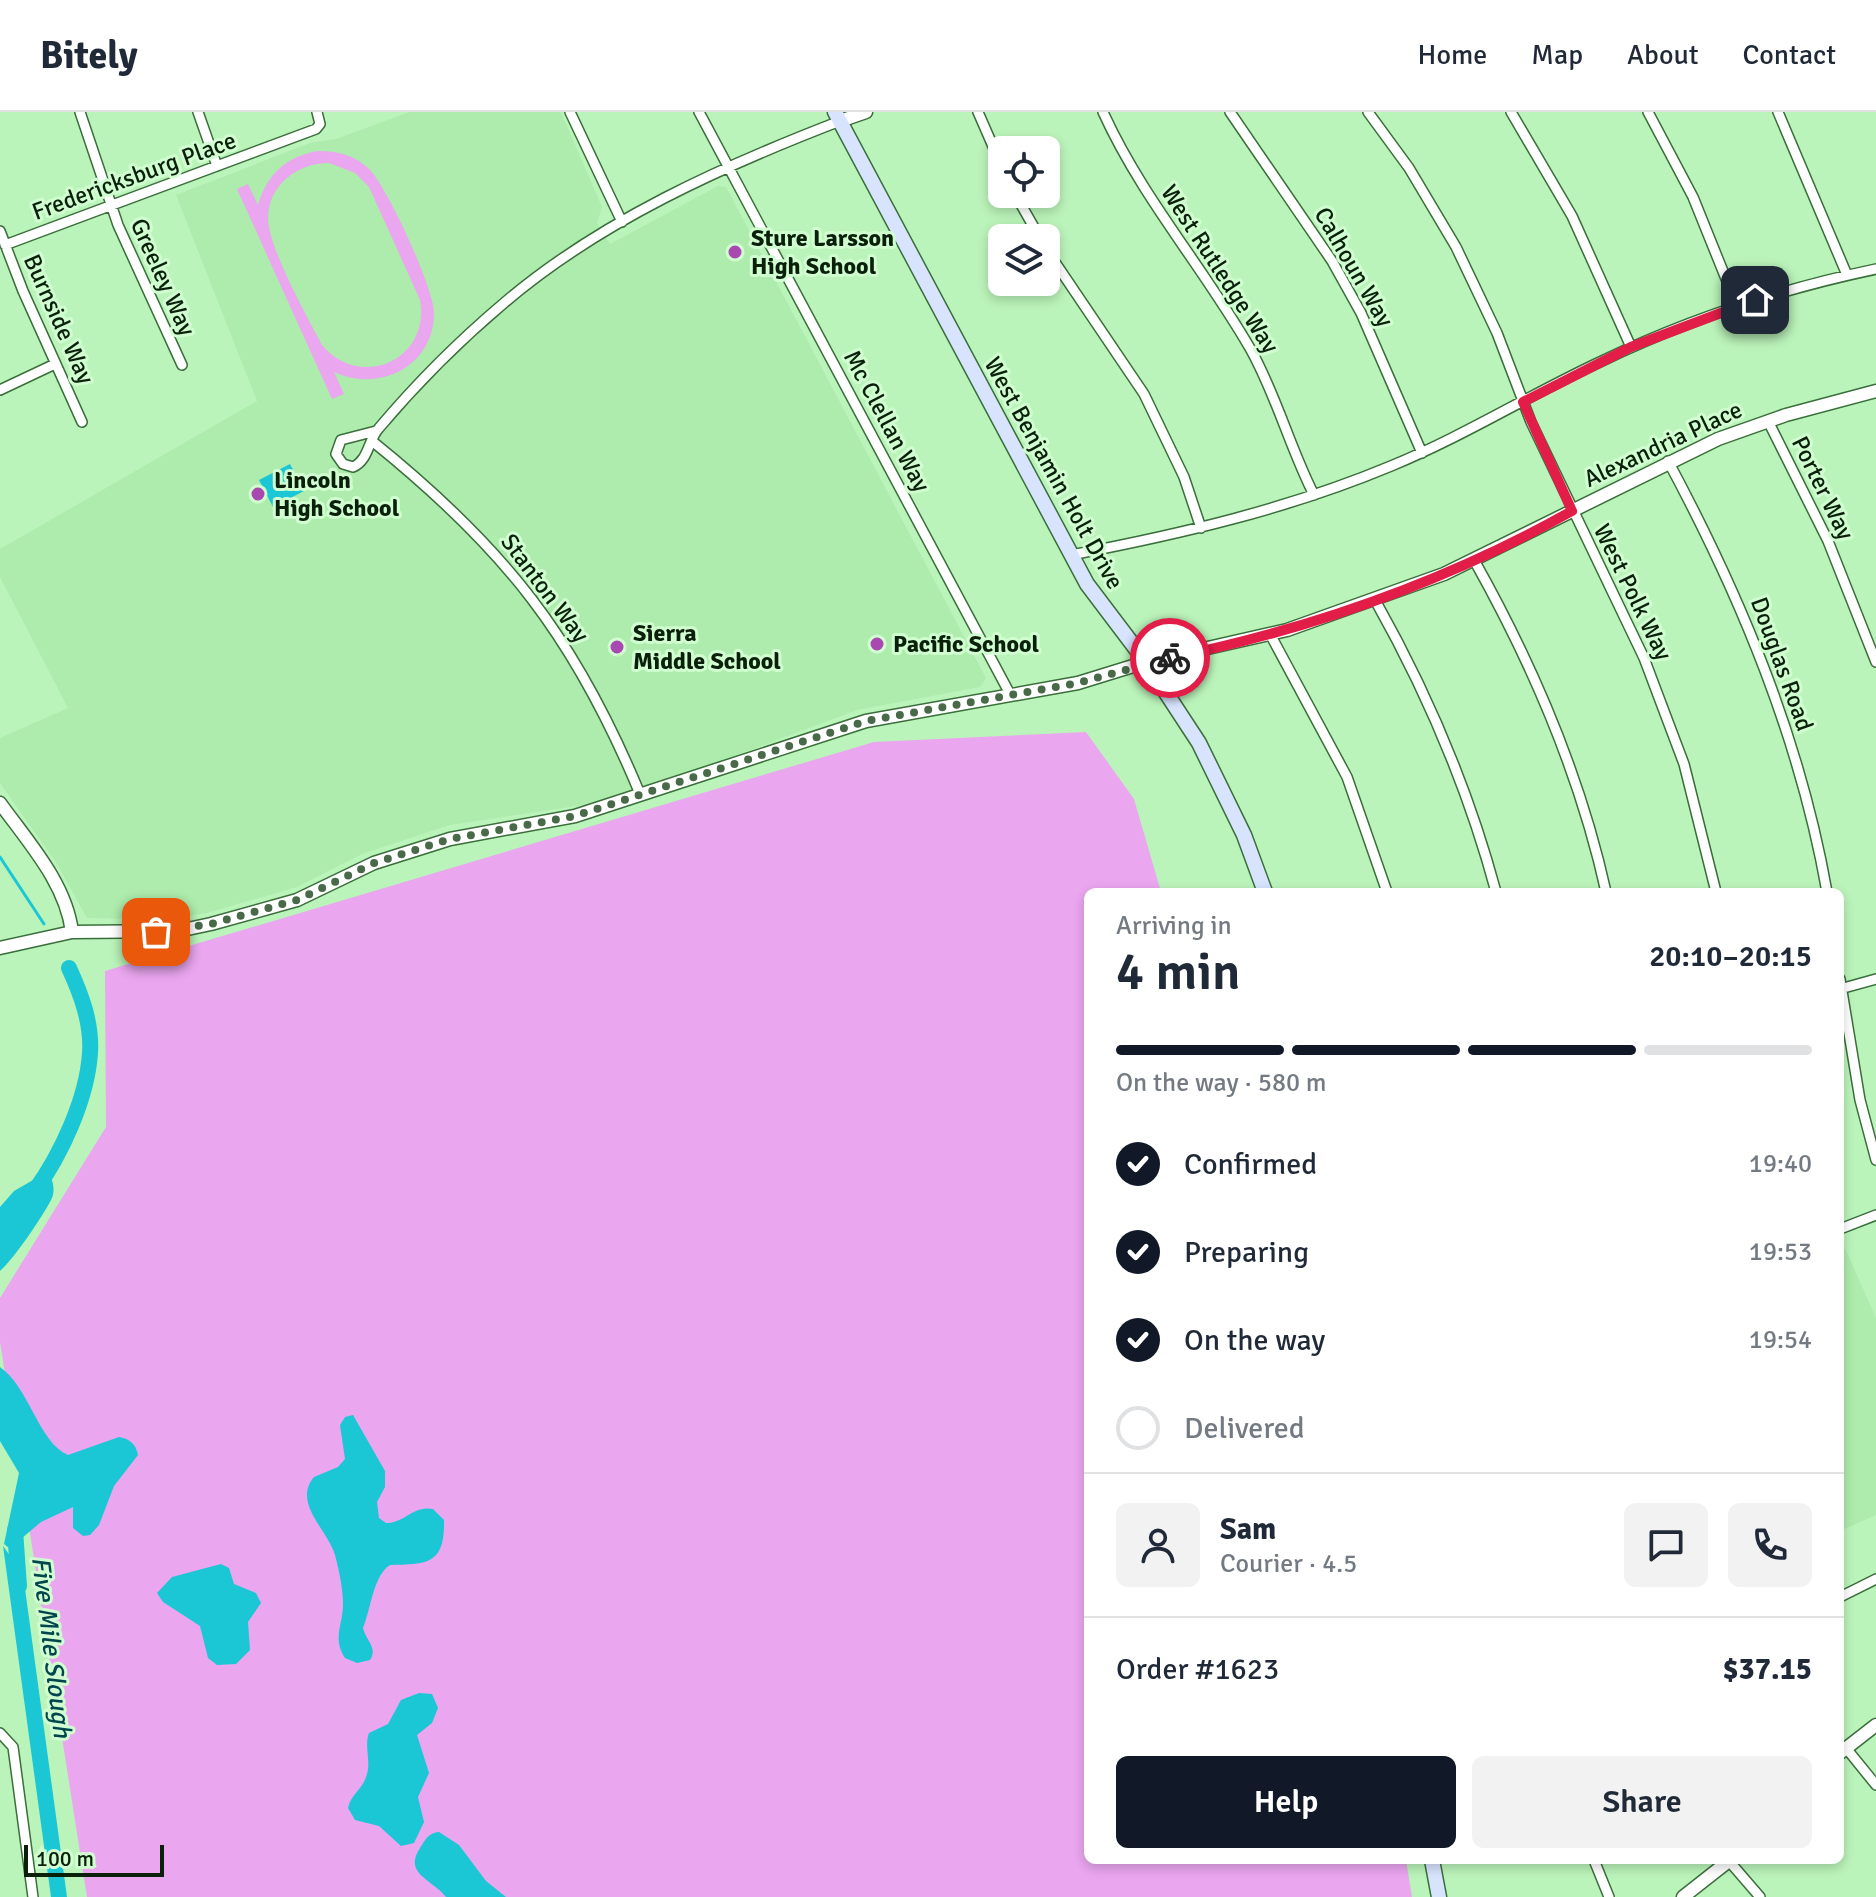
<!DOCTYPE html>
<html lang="en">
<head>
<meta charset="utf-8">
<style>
	:root { --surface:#fff; --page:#f2f2f3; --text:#1f2937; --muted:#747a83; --line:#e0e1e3; --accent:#111827 }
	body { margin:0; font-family:Signika,sans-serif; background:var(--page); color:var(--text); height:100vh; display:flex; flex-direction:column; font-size:30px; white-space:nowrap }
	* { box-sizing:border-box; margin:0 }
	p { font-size:26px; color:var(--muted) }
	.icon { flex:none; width:44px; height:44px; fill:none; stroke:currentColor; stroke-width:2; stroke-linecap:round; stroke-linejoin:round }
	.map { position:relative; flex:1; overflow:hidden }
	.side { position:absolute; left:1084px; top:776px; width:760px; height:976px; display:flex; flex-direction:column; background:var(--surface); border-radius:12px; box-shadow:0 4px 12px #0003 }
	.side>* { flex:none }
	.controls { position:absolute; left:988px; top:24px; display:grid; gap:16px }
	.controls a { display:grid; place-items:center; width:72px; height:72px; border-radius:12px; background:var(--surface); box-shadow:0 4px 12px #0003; font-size:40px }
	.scale { position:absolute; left:24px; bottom:20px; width:140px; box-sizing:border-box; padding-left:8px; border:4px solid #0a200b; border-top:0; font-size:22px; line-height:28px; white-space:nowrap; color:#0a200b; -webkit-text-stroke:6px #d1fed0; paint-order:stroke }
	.pin { position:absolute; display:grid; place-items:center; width:68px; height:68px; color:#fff; margin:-34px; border-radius:16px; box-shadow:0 4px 12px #0006 }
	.courier { position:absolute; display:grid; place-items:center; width:80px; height:80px; margin:-40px; border:6px solid #e11d48; border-radius:50%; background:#fff; color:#222; box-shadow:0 2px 10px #0007 }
	.overview em { font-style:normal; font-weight:600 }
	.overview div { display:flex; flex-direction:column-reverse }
	.overview { display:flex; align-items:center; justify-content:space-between; height:136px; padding:0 32px }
	h1 { font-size:52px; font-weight:600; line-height:60px }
	.bar { display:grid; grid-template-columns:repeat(4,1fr); gap:12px 8px; align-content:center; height:96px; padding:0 32px }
	.bar i { height:10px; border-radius:6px; background:var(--line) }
	.bar .active { background:var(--accent) }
	.bar p { grid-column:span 4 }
	.line { display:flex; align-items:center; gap:20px; padding:0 32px; border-top:2px solid var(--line) }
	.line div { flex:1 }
	.round { display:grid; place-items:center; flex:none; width:84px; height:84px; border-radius:12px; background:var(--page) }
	ol { padding:0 32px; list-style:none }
	li { display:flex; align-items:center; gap:24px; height:88px }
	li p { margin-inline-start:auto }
	li .icon { padding:8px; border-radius:50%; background:var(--accent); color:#fff; stroke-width:4 }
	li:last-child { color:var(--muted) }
	li i { width:44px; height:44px; border:4px solid var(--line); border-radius:50% }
	.action { display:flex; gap:16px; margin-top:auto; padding:16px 32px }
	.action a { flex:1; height:92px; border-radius:12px; background:var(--accent); color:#fff; font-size:32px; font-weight:600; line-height:92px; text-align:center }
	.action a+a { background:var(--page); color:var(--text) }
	header { display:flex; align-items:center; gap:48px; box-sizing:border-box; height:112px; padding:0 40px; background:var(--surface); border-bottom:2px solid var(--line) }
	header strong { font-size:38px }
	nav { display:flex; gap:44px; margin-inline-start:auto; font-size:28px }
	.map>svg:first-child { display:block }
	.built { fill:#adecac }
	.green { fill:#eaa6ef; fill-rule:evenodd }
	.water { fill:#1bc7d5 }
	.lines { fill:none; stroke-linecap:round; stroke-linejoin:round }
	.stream { stroke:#1bc7d5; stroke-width:3 }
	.river { stroke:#1bc7d5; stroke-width:16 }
	.minor-casing { stroke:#3a6e3b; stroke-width:12 }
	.tertiary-casing { stroke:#3a6e3b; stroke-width:15 }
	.secondary-casing { stroke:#3a6e3b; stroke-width:17 }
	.minor { stroke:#fff; stroke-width:9 }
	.tertiary { stroke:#fff; stroke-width:12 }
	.secondary { stroke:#d8e4fe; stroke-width:14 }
	.done { stroke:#486a48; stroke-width:8; stroke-dasharray:0 14.4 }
	.route { stroke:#e11d48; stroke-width:10 }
	.poi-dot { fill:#a848b0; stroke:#d1fed0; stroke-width:3 }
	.labels { text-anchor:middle; stroke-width:6; stroke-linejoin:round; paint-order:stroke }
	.street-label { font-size:24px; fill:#0a200b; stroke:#d1fed0 }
	.poi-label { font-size:24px; font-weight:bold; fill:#0a200b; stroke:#d1fed0; text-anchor:start }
	.water-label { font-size:26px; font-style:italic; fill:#00464c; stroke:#d1fed0 }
</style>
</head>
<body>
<header>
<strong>Bitely</strong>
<nav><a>Home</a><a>Map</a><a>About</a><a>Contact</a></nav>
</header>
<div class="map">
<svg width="1876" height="1785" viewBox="0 0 1876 1785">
	<rect width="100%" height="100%" fill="#bbf4ba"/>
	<!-- built -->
	<path class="built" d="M409,0h152l41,95 -5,16 13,21 108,-58 8,1 260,491 -6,9 -123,23 -240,90 -167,25 -88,29 -65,33 -90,26 -44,6 -76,-1 -30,-54 -57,-81v-45l68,-30 -68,-131v-28l257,-148 -81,-206 134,-52 26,-4z
		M1840,1125l36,81v197l-36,16z"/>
	<!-- green -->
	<path class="green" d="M318,39c19,0 37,4 51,18 18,17 64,118 65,143 1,54 -55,81 -100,60l10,22 -12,5 -95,-210 11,-5 10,21c9,-31 29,-49 60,-54zM329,51l26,10 14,14 51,113c11,60 -60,91 -98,45 -17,-32 -43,-79 -52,-113 -10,-39 22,-69 59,-69z
		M1086,620l48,67 27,93h-73v968h318l6,37h-1325l-87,-555v-44l106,-171 -1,-156 769,-229z"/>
	<!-- water -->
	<path class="water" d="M290,352l14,27 -31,16 -14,-27z
		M40,1064h10c4,7 5,17 1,24 -8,16 -38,60 -51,71v-64l14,-16z
		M0,1255c29,20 39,76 68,88l51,-18c11,2 17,7 19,18l-24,31 -15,39 -9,10 -7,1 -10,-8v-21l-32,15 -19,16 -9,13 -9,-7 15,-71 -19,-32z
		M353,1303l32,56v16l-8,15 2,16 7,5c19,0 27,-18 47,-14l11,11c1,45 -17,44 -54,45 -17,11 -19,44 -27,63 3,13 15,19 7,32l-13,3 -12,-5c-13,-20 -2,-33 -2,-54 0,-15 -4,-34 -8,-49 -7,-25 -43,-52 -21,-78l24,-10 7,-8 -5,-34 5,-8z
		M3,1434l20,28 44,323h-16z
		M221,1452l8,4 5,16 22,9 5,10 -13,19 2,28 -14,14 -19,1 -9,-7 -8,-32 -37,-24 -6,-9 15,-16z
		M419,1581l13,1 6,14 -6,15 -15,12 12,38 -11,24 6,25 -10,21 -13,3 -22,-20 -24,-6 -7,-12c3,-14 16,-20 19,-34 4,-14 -3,-28 2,-41l19,-9 13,-24z
		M439,1720l20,13 27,36 20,16h-60c-14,-18 -43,-23 -26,-49 6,-9 8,-15 19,-16z"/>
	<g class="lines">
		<!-- stream -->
		<path class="stream" d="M0,745l44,67"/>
		<!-- river -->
		<path class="river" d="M34,1080c27,-37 53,-93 56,-139 2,-30 -9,-59 -21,-85
			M15,1418l4,56"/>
		<!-- minor casing -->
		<g class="minor-casing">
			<path id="minor" d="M80,0l38,113 64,140
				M198,0l19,54
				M570,0l52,110
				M699,0l311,582
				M978,0l24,55
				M1103,0c39,86 101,156 148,238 26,47 39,98 63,145
				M1230,0l102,149 29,52 61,140
				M1368,0l41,56 47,79 41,86 34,89 113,236 40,106 32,128
				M1511,0l61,104 59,131
				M1648,0l45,85 44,109
				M1778,0l69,163
				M1015,82l25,44
				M0,119l23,60 59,131
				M5,133l311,-116 4,-5 -3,-12
				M1046,137l98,145 40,83 17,51
				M0,278l55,-26
				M1768,309l60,120 48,121
				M376,319l-35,9 -5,14 7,10 10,3c16,-7 15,-27 26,-39 38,-45 80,-87 125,-125 96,-82 219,-137 336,-182
				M372,329c133,107 203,196 268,353
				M1668,349c73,136 132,278 159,431
				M1071,443c110,-21 217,-46 320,-89 73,-30 140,-72 211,-105 87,-42 179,-72 274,-92
				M1474,448c59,105 106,214 132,332
				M1375,488c53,94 93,188 121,292
				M1270,522l77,143 40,115
				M1840,867l20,121 16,60
				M1840,877l36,-10
				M1840,1117l36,-14
				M1840,1485l36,-18
				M0,1621l13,14 20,150
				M1846,1636l30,37
				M1594,1748l15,37
				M1729,1749l31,36"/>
		</g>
		<!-- tertiary casing -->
		<g class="tertiary-casing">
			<path id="tertiary" d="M840,9l26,-9
				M0,691c28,39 66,80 72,129
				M0,836l72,-16 106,-1 33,-7 86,-24 77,-37 76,-24 125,-23 291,-95 212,-38 68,-21 141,-32 157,-56 274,-135 68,-24 90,-24
				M1840,1641l36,-28
				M1683,1785l47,-37"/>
		</g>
		<!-- secondary casing -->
		<g class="secondary-casing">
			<path id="secondary" d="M835,0l252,472 59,78 53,81 45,92 21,57
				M1432,1748l7,37"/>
		</g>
		<!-- minor -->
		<use href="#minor" class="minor"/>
		<!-- tertiary -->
		<use href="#tertiary" class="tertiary"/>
		<!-- secondary -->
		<use href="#secondary" class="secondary"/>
	</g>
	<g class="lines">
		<!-- done -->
		<path class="done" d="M156,820l55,-8 86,-24 77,-37 76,-24 125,-23 291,-95 212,-38 92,-25"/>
		<!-- route -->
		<path class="route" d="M1170,546c141,-29 277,-77 402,-147l-49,-109 108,-55 124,-47"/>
	</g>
	<!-- markers -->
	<g class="poi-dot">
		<circle cx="735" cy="140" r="8"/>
		<circle cx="258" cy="382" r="8"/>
		<circle cx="877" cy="532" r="8"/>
		<circle cx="617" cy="535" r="8"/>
	</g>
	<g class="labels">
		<!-- street labels -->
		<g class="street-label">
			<text transform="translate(134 64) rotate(-20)" y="8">Fredericksburg Place</text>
			<text transform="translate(1354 155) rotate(60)" y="8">Calhoun Way</text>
			<text transform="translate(1220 157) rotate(57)" y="8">West Rutledge Way</text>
			<text transform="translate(163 165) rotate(66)" y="8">Greeley Way</text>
			<text transform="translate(59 207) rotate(66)" y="8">Burnside Way</text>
			<text transform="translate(887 309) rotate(62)" y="8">Mc Clellan Way</text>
			<text transform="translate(1663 332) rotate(-25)" y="8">Alexandria Place</text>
			<text transform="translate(1054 361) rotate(61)" y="8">West Benjamin Holt Drive</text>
			<text transform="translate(1823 376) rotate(64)" y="8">Porter Way</text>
			<text transform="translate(545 476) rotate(53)" y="8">Stanton Way</text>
			<text transform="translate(1633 480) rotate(64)" y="8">West Polk Way</text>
			<text transform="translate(1782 552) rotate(70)" y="8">Douglas Road</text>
		</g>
		<!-- poi labels -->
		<g class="poi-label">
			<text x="751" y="134">Sture Larsson<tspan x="751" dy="28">High School</tspan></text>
			<text x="274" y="376">Lincoln<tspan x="274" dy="28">High School</tspan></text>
			<text x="633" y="529">Sierra<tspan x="633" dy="28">Middle School</tspan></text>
			<text x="893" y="540">Pacific School</text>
		</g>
		<!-- water labels -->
		<g class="water-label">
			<text transform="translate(52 1535) rotate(83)" y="9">Five Mile Slough</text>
		</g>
	</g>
</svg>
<div class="controls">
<a><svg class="icon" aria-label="locate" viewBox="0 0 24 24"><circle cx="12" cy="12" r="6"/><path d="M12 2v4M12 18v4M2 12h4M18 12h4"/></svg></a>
<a><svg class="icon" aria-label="layers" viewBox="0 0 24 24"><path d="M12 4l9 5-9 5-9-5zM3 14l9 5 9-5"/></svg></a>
</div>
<div class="scale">100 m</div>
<div class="pin" style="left:156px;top:820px;background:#ea580c"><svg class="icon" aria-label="bag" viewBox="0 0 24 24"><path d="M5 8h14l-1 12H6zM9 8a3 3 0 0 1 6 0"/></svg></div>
<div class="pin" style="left:1755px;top:188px;background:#1f2937"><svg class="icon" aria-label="home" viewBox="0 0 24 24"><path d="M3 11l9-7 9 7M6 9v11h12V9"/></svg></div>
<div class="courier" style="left:1170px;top:546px"><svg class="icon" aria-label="bike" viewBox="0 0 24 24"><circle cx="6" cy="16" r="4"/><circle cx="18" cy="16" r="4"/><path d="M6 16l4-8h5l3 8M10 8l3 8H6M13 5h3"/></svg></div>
<section class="side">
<div class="overview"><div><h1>4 min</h1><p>Arriving in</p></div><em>20:10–20:15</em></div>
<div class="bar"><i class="active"></i><i class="active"></i><i class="active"></i><i></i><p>On the way · 580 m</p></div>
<ol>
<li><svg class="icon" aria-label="check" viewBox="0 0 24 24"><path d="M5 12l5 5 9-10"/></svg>Confirmed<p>19:40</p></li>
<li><svg class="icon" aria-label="check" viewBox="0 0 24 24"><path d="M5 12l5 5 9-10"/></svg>Preparing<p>19:53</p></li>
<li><svg class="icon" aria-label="check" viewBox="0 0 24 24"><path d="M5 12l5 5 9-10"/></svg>On the way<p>19:54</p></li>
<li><i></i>Delivered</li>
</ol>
<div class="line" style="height:144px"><a class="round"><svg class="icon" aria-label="person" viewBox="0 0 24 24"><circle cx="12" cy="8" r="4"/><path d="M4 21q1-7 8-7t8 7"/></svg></a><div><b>Sam</b><p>Courier · 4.5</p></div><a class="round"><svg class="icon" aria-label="chat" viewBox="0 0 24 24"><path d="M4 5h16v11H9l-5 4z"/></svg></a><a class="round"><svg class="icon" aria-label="phone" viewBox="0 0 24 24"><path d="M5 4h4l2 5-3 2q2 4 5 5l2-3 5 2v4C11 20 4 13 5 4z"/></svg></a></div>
<div class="line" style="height:104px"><div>Order #1623</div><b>$37.15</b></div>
<div class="action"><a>Help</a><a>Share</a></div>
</section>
</div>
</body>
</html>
